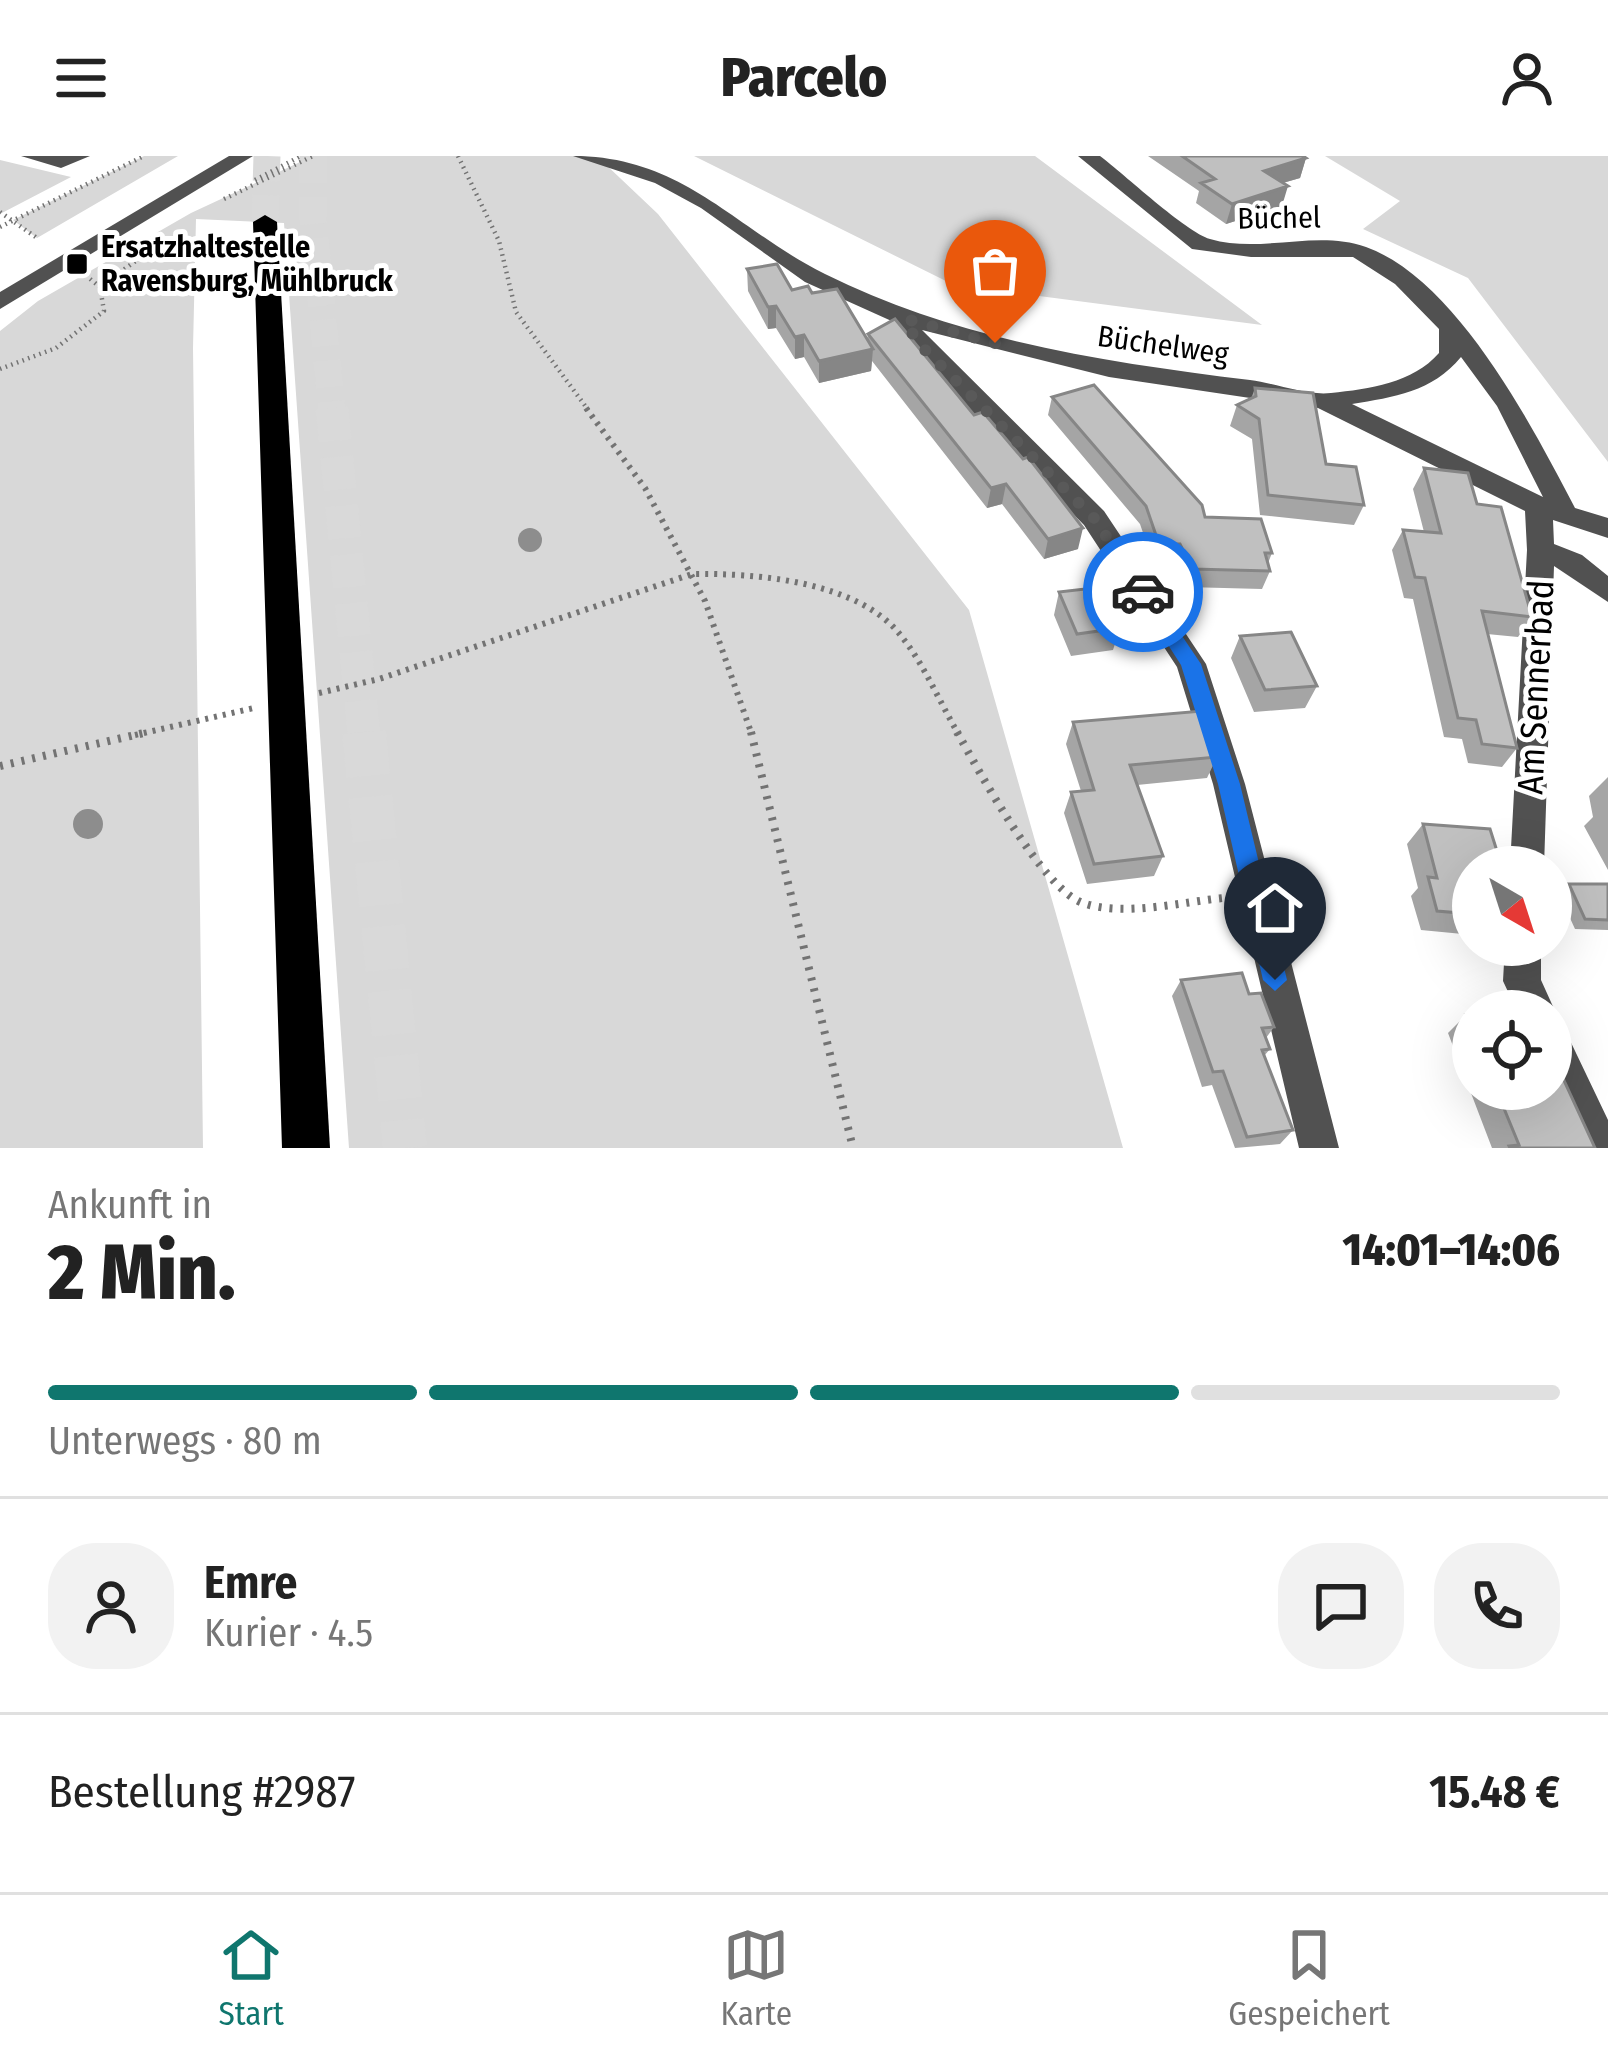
<!DOCTYPE html>
<html lang="de">
<head>
<meta charset="utf-8">
<style>
	:root { --surface:#fff; --page:#f2f2f2; --text:#222; --muted:#767676; --line:#e0e0e0; --accent:#0f766e }
	body { margin:0; font-family:"Fira Sans Condensed",sans-serif; background:var(--page); color:var(--text); height:100vh; display:flex; flex-direction:column; font-size:45px; white-space:nowrap }
	* { box-sizing:border-box; margin:0 }
	p { font-size:39px; color:var(--muted) }
	.icon { flex:none; width:66px; height:66px; fill:none; stroke:currentColor; stroke-width:2; stroke-linecap:round; stroke-linejoin:round }
	.map { position:relative; height:992px; overflow:hidden }
	.side { display:flex; flex-direction:column; background:var(--surface); flex:1 }
	.side>* { flex:none }
	.needle { width:78px; rotate:141deg }
	.buttons { position:absolute; left:1452px; top:690px; display:grid; gap:24px }
	.buttons a { display:grid; place-items:center; width:120px; height:120px; border-radius:50%; background:var(--surface); box-shadow:0 12px 48px #0002; font-size:60px }
	.pin { position:absolute; display:grid; place-items:center; width:102px; height:102px; color:#fff; margin:-123px -51px; border-radius:50% 50% 50% 0; rotate:-45deg; box-shadow:0 0 12px #0007 }
	.pin .icon { rotate:45deg }
	.courier { position:absolute; display:grid; place-items:center; width:120px; height:120px; margin:-60px; border:9px solid #1a73e8; border-radius:50%; background:#fff; color:#222; box-shadow:0 3px 15px #0007 }
	.headline em { font-style:normal; font-weight:800 }
	.headline div { display:flex; flex-direction:column-reverse }
	.headline { display:flex; align-items:center; justify-content:space-between; height:204px; padding:0 48px }
	h1 { font-size:78px; font-weight:800; line-height:90px }
	.bar { display:grid; grid-template-columns:repeat(4,1fr); gap:18px 12px; align-content:center; height:144px; padding:0 48px }
	.bar i { height:15px; border-radius:9px; background:var(--line) }
	.bar .current { background:var(--accent) }
	.bar p { grid-column:span 4 }
	.line { display:flex; align-items:center; gap:30px; padding:0 48px; border-top:3px solid var(--line) }
	.line div { flex:1 }
	.round { display:grid; place-items:center; flex:none; width:126px; height:126px; border-radius:48px; background:var(--page) }
	header { display:flex; justify-content:space-between; align-items:center; height:156px; padding:0 48px; background:var(--surface); font-size:54px; font-weight:800 }
	.tab-bar { display:flex; justify-content:space-around; align-items:center; height:168px; border-top:3px solid var(--line); background:var(--surface); font-size:33px; color:var(--muted) }
	.tab-bar a { display:grid; justify-items:center; gap:6px }
	.tab-bar .current { color:var(--accent) }
	.map>svg:first-child { display:block }
	.green { fill:#d8d8d8 }
	.lines { fill:none; stroke-linecap:round; stroke-linejoin:round }
	.highway-tunnel-far2 { stroke:#d9d9d9; stroke-width:27; stroke-dasharray:27 14; stroke-linecap:butt }
	.highway-tunnel-far1 { stroke:#d9d9d9; stroke-width:33; stroke-dasharray:33 16; stroke-linecap:butt }
	.highway-tunnel { stroke:#d9d9d9; stroke-width:44; stroke-dasharray:44 21; stroke-linecap:butt }
	.path-far2 { stroke:#737373; stroke-width:4.5; stroke-dasharray:1.5 4.5; stroke-linecap:butt }
	.path-far1 { stroke:#737373; stroke-width:6; stroke-dasharray:3 6; stroke-linecap:butt }
	.path { stroke:#737373; stroke-width:8; stroke-dasharray:3 8; stroke-linecap:butt }
	.minor { fill:#515151; fill-rule:evenodd }
	.highway { fill:#000; fill-rule:evenodd }
	.tree { fill:#8d8d8d }
	.wall { fill:#a5a5a5 }
	.shaded-wall { fill:#868686 }
	.building { fill:#c0c0c0; stroke:#868686; stroke-width:3 }
	.route { fill:#1a73e8 }
	.done { stroke:#595959; stroke-width:12; stroke-dasharray:0 21.6 }
	.poi-dot { fill:#000; stroke:#fff; stroke-width:4.5 }
	.labels { text-anchor:middle; stroke-width:10; stroke-linejoin:round; paint-order:stroke }
	.far-street-label { font-size:30px; fill:#000; stroke:#fff }
	.far-poi-label { font-size:30px; font-weight:bold; fill:#000; stroke:#fff; text-anchor:start }
	.street-label { font-size:36px; fill:#000; stroke:#fff }
</style>
</head>
<body>
<header><svg class="icon" aria-label="menu" viewBox="0 0 24 24"><path d="M4 6h16M4 12h16M4 18h16"/></svg>Parcelo<svg class="icon" aria-label="person" viewBox="0 0 24 24"><circle cx="12" cy="8" r="4"/><path d="M4 21q1-7 8-7t8 7"/></svg></header>
<div class="map">
<svg width="1608" height="992" viewBox="0 0 1608 992">
	<rect width="100%" height="100%" fill="#fff"/>
	<!-- green -->
	<path class="green" d="M144,0h34l-141,82 -24,-18z
		M313,0h270l18,4 57,54 311,396 154,538h-774l-65,-925 -88,-4 -3,129 10,800h-203v-817l38,-30 153,-88z
		M694,0h341l227,169 -308,-40z
		M1325,0h283v306l-140,-184 -105,-49 37,-28z
		M0,4l71,17 -71,37z"/>
	<g class="lines">
		<!-- highway-tunnel-far2 -->
		<path class="highway-tunnel-far2" d="M313,0v62l19,193
			M265,66l2,-66"/>
		<!-- highway-tunnel-far1 -->
		<path class="highway-tunnel-far1" d="M332,252l32,327"/>
		<!-- highway-tunnel -->
		<path class="highway-tunnel" d="M364,576l41,416"/>
		<!-- path-far2 -->
		<path class="path-far2" d="M458,0l41,85 17,71 73,99
			M255,24l46,-24
			M224,43l89,-43
			M0,56l37,26
			M0,71l144,-71
			M100,131l37,-27v-16
			M0,213l56,-21 48,-37 -4,-24 -11,-9"/>
		<!-- path-far1 -->
		<path class="path-far1" d="M586,252l59,80 60,113 47,134
			M319,537l60,-14 313,-105c64,-1 168,7 210,63 23,29 38,66 57,98
			M135,579l119,-27"/>
		<!-- path -->
		<path class="path" d="M751,576l102,416
			M957,576c22,39 86,158 126,171 41,14 98,-1 140,-5
			M0,610l148,-34"/>
		<!-- minor -->
		<path class="minor" d="M21,0h69l-29,12z
			M229,0h24l-253,153v-17z
			M573,0c111,0 163,74 252,118 132,66 280,88 425,106 24,3 57,16 81,13 38,-4 82,-10 108,-40v-24l-44,-45 -42,-27h-102l-59,-8 -114,-93h22c24,18 86,76 110,83 51,15 106,-10 156,8 91,33 166,179 209,261l33,10v20l-55,-18 1,24 28,11 26,21v26l-54,-36 -10,301h-34l17,-317 -2,-39 -207,-103 -209,-31 -187,-47 182,181 102,153 39,120 94,364h-40l-86,-364 -36,-117 -93,-142 -176,-178 -12,-24 -91,-41 -104,-74 -46,-25zM1461,201l36,49 46,91 -191,-93c42,-7 80,-12 109,-47z
			M1505,789h36v35l14,31 -4,9v-9h-34l-14,-30z
			M1551,868l14,6 43,90v28h-29l-28,-62z"/>
		<!-- highway -->
		<path class="highway" d="M265,59l12,7 53,926h-48l-29,-926z"/>
	</g>
	<!-- trees -->
	<g class="tree">
		<circle cx="530" cy="384" r="12"/>
		<circle cx="88" cy="668" r="15"/>
	</g>
	<!-- wall -->
	<path class="wall" d="M1148,0h155l3,2 -6,20 -17,5 -1,23 -56,18 -30,-21 3,-12z
		M747,113l45,21 20,3 55,47 1,-6 210,215 -34,10 -42,-55 -15,4 -115,-147 -1,10 -52,12 -15,-26 -9,2 -19,-31 -8,1 -20,-38z
		M1255,232l109,117 -10,20 -94,-10 -8,-76 -22,-13 7,-21 14,-6z
		M1052,241l153,120 67,36 -4,10 2,8 -8,18 -76,-2 -12,-25h-21l-13,-38 -92,-109z
		M1424,312l53,36 55,113 -14,20 -31,-3 30,114 -15,19 -34,-4 -6,-24 -18,-2 -31,-138 -9,-1 -12,-48 11,-20 21,2 -11,-43z
		M1059,436l61,36 -7,22 -42,6 -17,-41z
		M1240,480l77,50 -12,22 -51,4 -23,-54z
		M1073,566l144,35 -10,21 -70,7 26,71 -9,20 -67,8 -23,-71 7,-21 10,-1 -15,-47z
		M1608,621v93l-24,-44 9,-9 -4,-21z
		M1423,668l50,43v68l-52,-5 -10,-34 7,-8 -11,-44z
		M1569,728h39v46l-33,-1 -16,-35z
		M1181,824l68,14 25,33 -8,11 4,11 -6,7 29,74 -13,14 -45,4 -23,-63 -10,2 -30,-91z
		M1466,859h7v74h78l44,59h-103l-44,-115z"/>
	<!-- shaded-wall -->
	<path class="shaded-wall" d="M1306,2l-6,20 -42,12 6,-19z
		M1288,30l-6,20 -56,18 6,-20z
		M776,150v22l-8,1v-22z
		M804,179v22l-9,2v-22z
		M873,193l-2,22 -52,12v-22z
		M1006,328l-4,20 -15,4 4,-20z
		M1083,372l-5,21 -34,10 4,-20z"/>
	<!-- building -->
	<path class="building" d="M1182,0h121l3,2 -42,13 24,15 -56,18 -31,-21 14,-4z
		M777,108l15,26 16,-4 4,7 25,-4 36,60 -54,12 -15,-26 -9,2 -19,-31 -8,1 -21,-38z
		M895,163l79,96 9,-3 40,47 5,-2 55,71 -35,11 -42,-55 -15,4 -123,-154z
		M1094,229l108,120 3,12 56,2 11,34h-7l5,18 -78,-2 -12,-25h-21l-13,-38 -94,-109z
		M1255,232l58,5 13,71 30,3 8,38 -96,-10 -9,-76 -22,-14 19,-9z
		M1424,312l44,5 9,31 24,3 31,110 -50,-6 35,137 -35,-4 -6,-24 -18,-2 -33,-140 -10,-1 -12,-47 38,3z
		M1102,431l18,41 -43,6 -18,-42z
		M1291,476l26,54 -52,4 -25,-54z
		M1202,555l15,46 -87,8 33,91 -69,8 -23,-72 23,-2 -21,-68z
		M1423,668l67,5 12,38h-29v47l-36,-3 -9,-34 9,1z
		M1569,728h39v36l-23,-1z
		M1242,817l7,21 12,-1 13,34 -12,1 8,21 -8,1 31,80 -46,7 -24,-66 -10,1 -32,-92z
		M1466,859h7v17z
		M1551,896l44,96h-85l-1,-2 10,-1 -23,-56h55z"/>
	<!-- route -->
	<path class="route" d="M1143,429l6,2 52,77 39,120 47,196 -12,11 -12,-11 -45,-196 -37,-119 -47,-73z"/>
	<g class="lines">
		<!-- done -->
		<path class="done" d="M995,187l-89,-24 10,22 178,177 49,74"/>
	</g>
	<!-- markers -->
	<rect class="poi-dot" x="65" y="96" width="24" height="24" rx="6"/>
	<g class="labels">
		<!-- far-street labels -->
		<g class="far-street-label">
			<text transform="translate(1279 62) rotate(-1)" y="10">Büchel</text>
			<text transform="translate(1163 189) rotate(8)" y="10">Büchelweg</text>
		</g>
		<!-- far-poi labels -->
		<g class="far-poi-label">
			<text x="101" y="101">Ersatzhaltestelle<tspan x="101" dy="34">Ravensburg, Mühlbruck</tspan></text>
		</g>
		<!-- street labels -->
		<g class="street-label">
			<text transform="translate(1535 531) rotate(-87)" y="13">Am Sennerbad</text>
		</g>
	</g>
</svg>
<div class="buttons">
<a><svg class="needle" viewBox="-14 -14 28 28"><path d="M0-13l5 13h-10z" fill="#e53935"/><path d="M0 13l5-13h-10z" fill="#767676"/></svg></a>
<a><svg class="icon" aria-label="locate" viewBox="0 0 24 24"><circle cx="12" cy="12" r="6"/><path d="M12 2v4M12 18v4M2 12h4M18 12h4"/></svg></a>
</div>
<div class="pin" style="left:995px;top:187px;background:#ea580c"><svg class="icon" aria-label="bag" viewBox="0 0 24 24"><path d="M5 8h14l-1 12H6zM9 8a3 3 0 0 1 6 0"/></svg></div>
<div class="pin" style="left:1275px;top:824px;background:#1f2937"><svg class="icon" aria-label="home" viewBox="0 0 24 24"><path d="M3 11l9-7 9 7M6 9v11h12V9"/></svg></div>
<div class="courier" style="left:1143px;top:436px"><svg class="icon" aria-label="car" viewBox="0 0 24 24"><path d="M5 17H2v-5l4-1 3-4h7l3 4 3 1v5h-3M9 17h6M6 11h13"/><circle cx="7" cy="17" r="2"/><circle cx="17" cy="17" r="2"/></svg></div>
</div>
<section class="side">
<div class="headline"><div><h1>2 Min.</h1><p>Ankunft in</p></div><em>14:01–14:06</em></div>
<div class="bar"><i class="current"></i><i class="current"></i><i class="current"></i><i></i><p>Unterwegs · 80 m</p></div>
<div class="line" style="height:216px"><a class="round"><svg class="icon" aria-label="person" viewBox="0 0 24 24"><circle cx="12" cy="8" r="4"/><path d="M4 21q1-7 8-7t8 7"/></svg></a><div><b>Emre</b><p>Kurier · 4.5</p></div><a class="round"><svg class="icon" aria-label="chat" viewBox="0 0 24 24"><path d="M4 5h16v11H9l-5 4z"/></svg></a><a class="round"><svg class="icon" aria-label="phone" viewBox="0 0 24 24"><path d="M5 4h4l2 5-3 2q2 4 5 5l2-3 5 2v4C11 20 4 13 5 4z"/></svg></a></div>
<div class="line" style="height:156px"><div>Bestellung #2987</div><b>15.48 €</b></div>
</section>
<nav class="tab-bar">
<a class="current"><svg class="icon" aria-label="home" viewBox="0 0 24 24"><path d="M3 11l9-7 9 7M6 9v11h12V9"/></svg>Start</a>
<a><svg class="icon" aria-label="map" viewBox="0 0 24 24"><path d="M3 6l6-2 6 2 6-2v14l-6 2-6-2-6 2zM9 4v14M15 6v14"/></svg>Karte</a>
<a><svg class="icon" aria-label="saved" viewBox="0 0 24 24"><path d="M7 4h10v16l-5-4-5 4z"/></svg>Gespeichert</a>
</nav>
</body>
</html>
